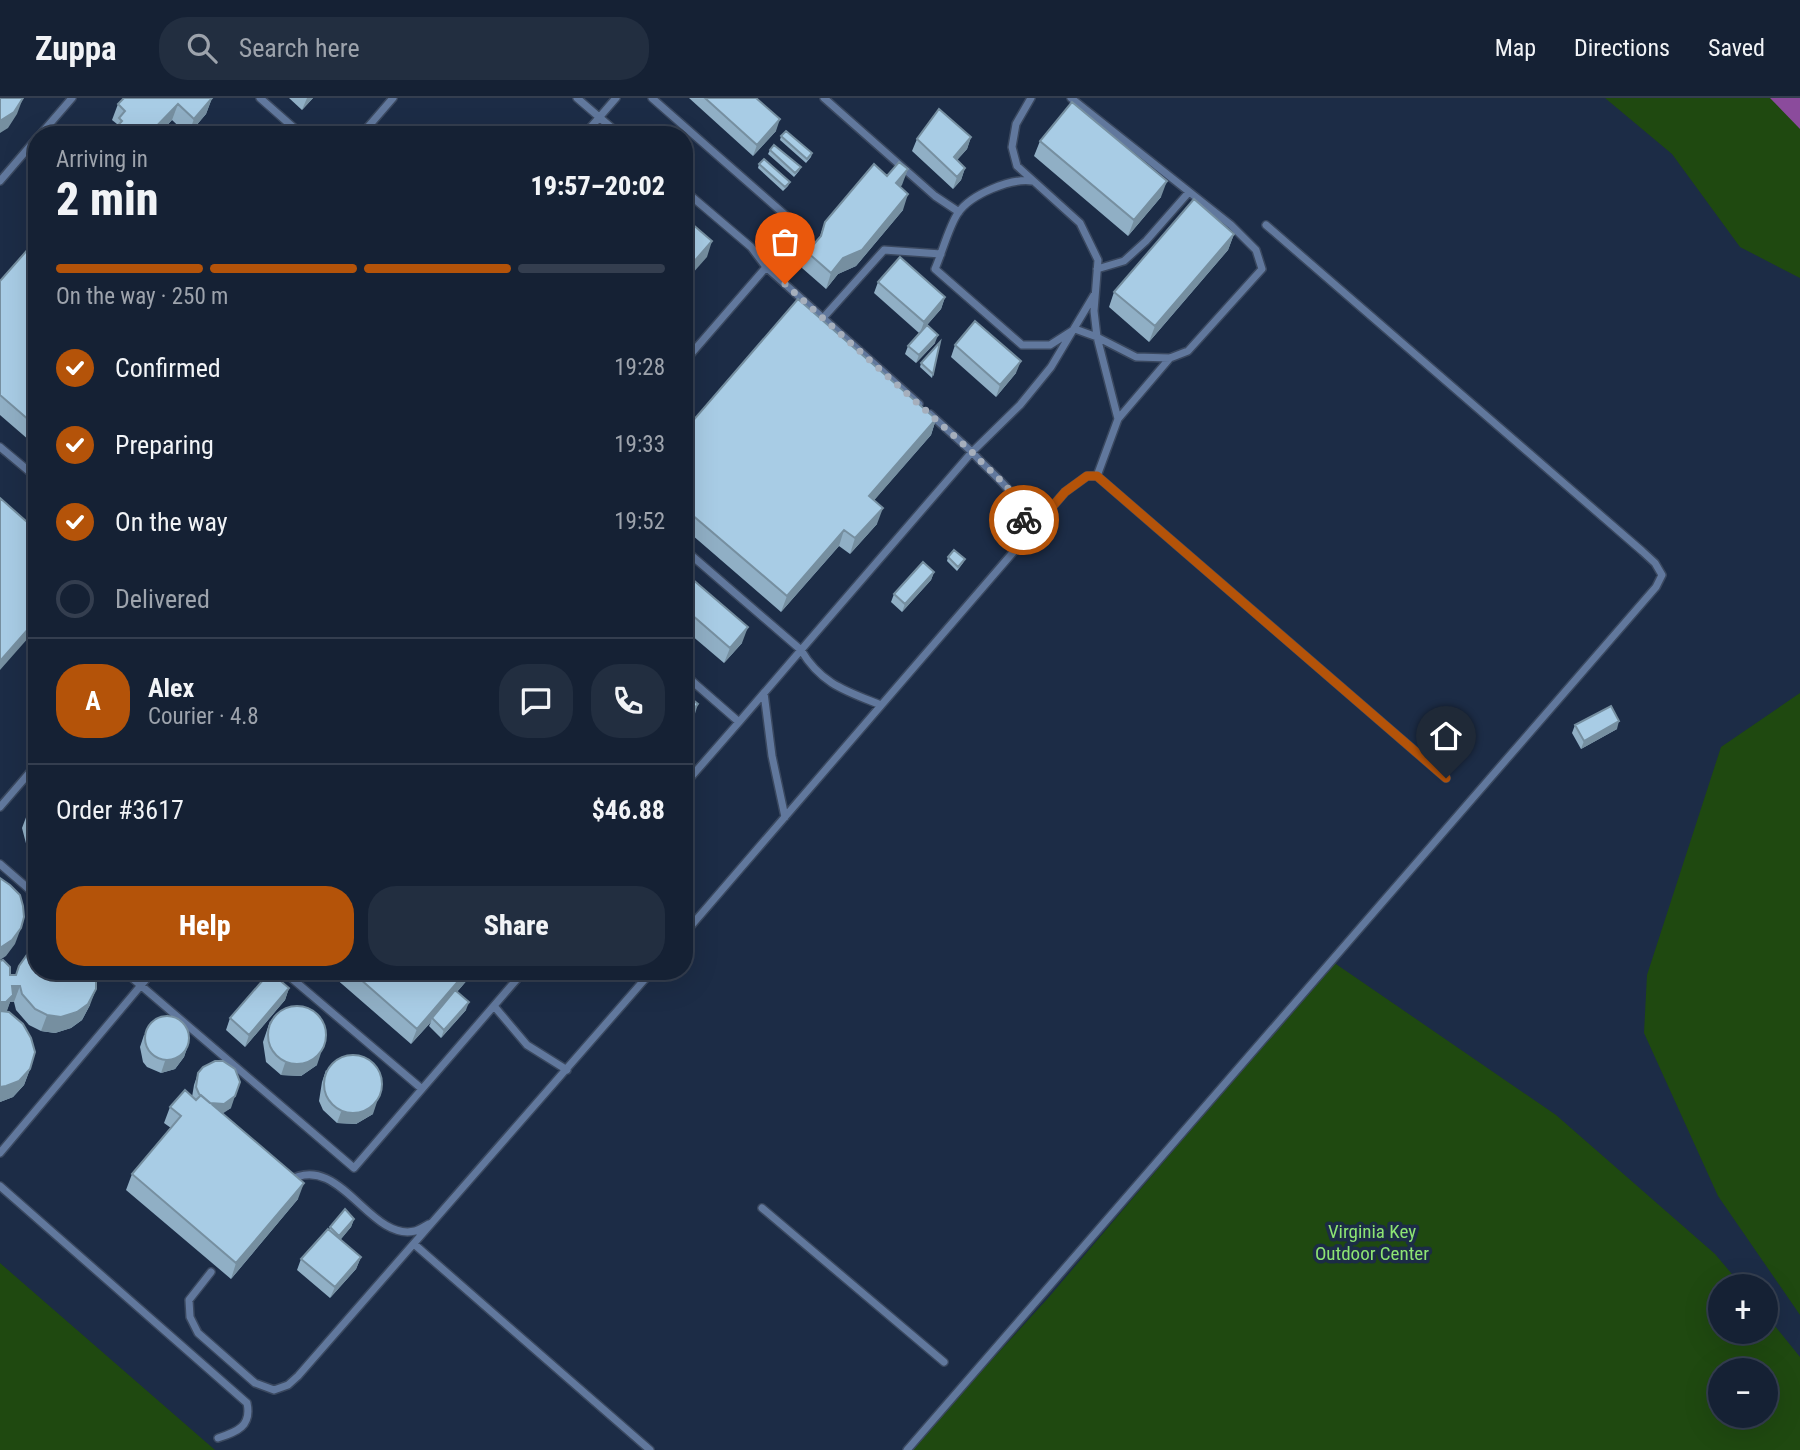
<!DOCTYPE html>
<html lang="en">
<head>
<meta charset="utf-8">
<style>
	:root { --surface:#152134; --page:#222e40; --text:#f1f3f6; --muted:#9da3ac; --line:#343e4f; --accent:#b45309 }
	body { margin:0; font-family:"Roboto Condensed",sans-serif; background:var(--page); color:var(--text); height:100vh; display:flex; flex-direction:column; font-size:26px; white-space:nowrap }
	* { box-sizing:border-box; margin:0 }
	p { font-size:23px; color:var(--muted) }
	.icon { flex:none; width:38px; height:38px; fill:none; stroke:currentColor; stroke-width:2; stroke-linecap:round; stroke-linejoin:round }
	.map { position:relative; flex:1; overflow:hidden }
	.drawer { position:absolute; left:28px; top:28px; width:665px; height:854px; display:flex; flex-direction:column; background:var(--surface); border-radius:28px; box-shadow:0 7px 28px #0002,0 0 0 2px var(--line) }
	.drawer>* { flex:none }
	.fabs { position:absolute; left:1708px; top:1176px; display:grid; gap:14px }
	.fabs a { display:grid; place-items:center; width:70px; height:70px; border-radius:50%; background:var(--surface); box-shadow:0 7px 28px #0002,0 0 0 2px var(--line); font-size:35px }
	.pin { position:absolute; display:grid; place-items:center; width:60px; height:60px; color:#fff; margin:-72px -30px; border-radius:50% 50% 50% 0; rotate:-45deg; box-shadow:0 0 7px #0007 }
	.pin .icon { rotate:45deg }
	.courier { position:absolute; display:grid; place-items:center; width:70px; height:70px; margin:-35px; border:5px solid #b45309; border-radius:50%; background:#fff; color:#222; box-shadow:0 2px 9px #0007 }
	.head em { font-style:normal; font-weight:800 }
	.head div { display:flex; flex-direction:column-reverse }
	.head { display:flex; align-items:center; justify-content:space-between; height:119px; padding:0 28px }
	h1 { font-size:46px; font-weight:800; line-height:52px }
	.bar { display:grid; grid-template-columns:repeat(4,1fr); gap:10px 7px; align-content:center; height:84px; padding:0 28px }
	.bar i { height:9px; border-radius:5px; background:var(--line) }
	.bar .current { background:var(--accent) }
	.bar p { grid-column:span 4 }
	.line { display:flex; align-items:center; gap:18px; padding:0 28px; border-top:2px solid var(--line) }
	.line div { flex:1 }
	.round { display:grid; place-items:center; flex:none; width:74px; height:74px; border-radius:28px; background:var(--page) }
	ol { padding:0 28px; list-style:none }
	li { display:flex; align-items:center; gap:21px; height:77px }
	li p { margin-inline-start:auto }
	li .icon { padding:7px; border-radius:50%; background:var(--accent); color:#fff; stroke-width:4 }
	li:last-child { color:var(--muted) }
	li i { width:38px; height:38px; border:4px solid var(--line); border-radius:50% }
	.cta { display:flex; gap:14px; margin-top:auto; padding:14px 28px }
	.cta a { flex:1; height:80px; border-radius:28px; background:var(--accent); color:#fff; font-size:28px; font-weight:800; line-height:80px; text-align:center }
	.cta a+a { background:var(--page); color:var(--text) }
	header { display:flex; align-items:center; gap:42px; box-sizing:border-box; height:98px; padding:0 35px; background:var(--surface); border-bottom:2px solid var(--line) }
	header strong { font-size:33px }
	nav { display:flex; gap:38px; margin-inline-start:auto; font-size:24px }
	.search { width:490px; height:63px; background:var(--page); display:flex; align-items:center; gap:18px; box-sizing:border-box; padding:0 24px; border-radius:28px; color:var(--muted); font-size:26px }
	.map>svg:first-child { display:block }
	.green { fill:#1f4910; fill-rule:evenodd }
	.water { fill:#8b4b9c }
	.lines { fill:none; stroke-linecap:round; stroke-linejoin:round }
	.service-casing { stroke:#3a485f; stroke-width:10 }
	.service { stroke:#61789d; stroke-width:7 }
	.wall { fill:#90afc5 }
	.shaded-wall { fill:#768fa0 }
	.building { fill:#a8cce5; stroke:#768fa0; stroke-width:2 }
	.done { stroke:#a6afbc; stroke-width:7; stroke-dasharray:0 12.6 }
	.route { stroke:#b45309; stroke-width:9 }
	.labels { text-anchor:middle; stroke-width:7; stroke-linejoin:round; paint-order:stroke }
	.park-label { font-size:19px; fill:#8de473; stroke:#1c2c46 }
</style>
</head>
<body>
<header>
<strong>Zuppa</strong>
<div class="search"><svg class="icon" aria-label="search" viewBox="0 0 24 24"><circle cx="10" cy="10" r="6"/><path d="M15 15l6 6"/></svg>Search here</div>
<nav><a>Map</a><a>Directions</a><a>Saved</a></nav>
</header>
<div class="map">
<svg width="1800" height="1352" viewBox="0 0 1800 1352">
	<rect width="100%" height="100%" fill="#1c2c46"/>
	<!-- green -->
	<path class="green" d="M1605,0h195v180l-60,-31 -68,-93z
		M1800,595v622l-82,-119 -74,-163 3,-58 74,-228z
		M1333,864l223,153 159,139 27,32h-22v46h46v-17l34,42v93h-890l139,-153zM1720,1272h46v46h-46z
		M0,1165l215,187h-215z"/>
	<!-- water -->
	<path class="water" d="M1770,0h30v31z"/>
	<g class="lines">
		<!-- service casing -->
		<g class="service-casing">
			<path id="service" d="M260,0l42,37
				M577,0l43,37
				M652,0l148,130 -116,134
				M824,0l111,98 24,16
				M1031,0l-15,26 -4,23 5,19 63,57 18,37 -4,51 3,26 39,20 34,1 18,-7 74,-82 -6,-19 -25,-25 -160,-127
				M40,37l32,-37
				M361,37l32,-37
				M584,37l32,-37
				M0,83l37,-43
				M1032,83c-21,-3 -61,13 -74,32 -9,13 -16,40 -23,56l87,76h28l25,-16 22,8 21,82 -21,57
				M684,92l67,57 15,20 153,137
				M1097,171l27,-8 22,-20 43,-49
				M823,220l61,-68 57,4
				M1118,321l52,-61
				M0,349l37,31
				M1022,441c13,-37 -29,-62 -50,-87l48,-47 31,-38 43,-72
				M684,451l117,101 -62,72
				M684,576l55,48 -55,63
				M764,595l8,63 13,61
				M881,607c-35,-14 -60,-21 -80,-55l171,-198 -42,-38
				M0,709l37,-43
				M0,766l37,32
				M684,836l381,-442 22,-16h10l349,302
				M124,873l230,197 68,-79 -139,-118
				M494,908l33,39 40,25
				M422,991l102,-118
				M0,1055l153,-182
				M288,1083c52,-31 81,61 127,50 4,-1 10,-5 14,-7
				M0,1088l247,217c5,23 -10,29 -29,35
				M762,1110l182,154
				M414,1146l236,206
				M211,1174l-22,28 1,17 8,16 57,50 19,7 14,-5 10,-9 354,-405
				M907,1352l749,-863 6,-12 -7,-12 -13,-12 -376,-326"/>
		</g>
		<!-- service -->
		<use href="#service" class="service"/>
	</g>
	<!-- wall -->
	<path class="wall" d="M212,0l-6,16 -18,21 -16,-15 -14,15h-47l6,-11 -5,-4 6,-16z
		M289,0h24l-11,12z
		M689,0h67l20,33 -23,25z
		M781,38l31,17 -1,4 -5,6 -26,-23z
		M971,39l-4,12 -10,11 8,8 -4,12 -8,9 -41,-38 5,-12z
		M1040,43l121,56 -33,39 -94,-80z
		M770,52l31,17 -2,4 -5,6 -26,-23z
		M759,66l31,18 -2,4 -5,5 -25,-23z
		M908,71l-8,18 3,23 -47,56 -18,8 -12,15 -24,-21 5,-16 12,-13 6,-17 62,-46z
		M1234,136l-6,16 -79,92 -40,-35 5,-15z
		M37,141v208l-37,-32v-134z
		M878,184l67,15 -4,12 -14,16 8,18 -19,20 -11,-9 3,-8 11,-13 -45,-40z
		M955,247l61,28 -20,24 -45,-40z
		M921,265l12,11 -1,4 -12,-11z
		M936,321l-5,16 -57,65 3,24 -27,30 -11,-8 -58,66 -97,-84v-97z
		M948,459l17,2 -2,4 -6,8 -10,-10z
		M684,467l1,8 57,70 -18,20 -40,-34z
		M934,474l-3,8 -29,32 -11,-10 3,-8z
		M1575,627l42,4 -36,20 -9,-16z
		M37,697v68l-8,-8 -7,-27 6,-16z
		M0,863l10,14h6l3,-9 71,39 -8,15 -11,8 -16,5 -14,-2 -12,-6 -13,-15 -2,-8h-4l-4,10 24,57 -6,16 -11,12 -13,5z
		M327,873h148l-18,21 9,18 -25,28 -12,-12 2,-4 -20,22z
		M289,890l-4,12 -40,47 -19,-17 4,-12z
		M270,923l47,44 -16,11 -20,-1 -15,-13 -3,-20z
		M144,937l44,10 -4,12 -9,12 -14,4 -14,-6 -4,-5 -3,-15z
		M326,972l47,44 -17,10 -19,-1 -14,-13 -4,-9 3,-19z
		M198,975l33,35 -9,5 76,86 -67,80 -105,-89 6,-16 39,-46 -7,-5 6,-16 22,-10 2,-12z
		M354,1121l-3,8 -11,13 21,17 -5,12 -26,29 -33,-28 4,-11 28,-29 1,-3z"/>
	<!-- shaded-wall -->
	<path class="shaded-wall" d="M23,0l-6,16 -9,14 -8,5v-12z
		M212,0l-6,16 -18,21 6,-16z
		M307,0h6l-11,12z
		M178,6l-6,16 -14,15h-10z
		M780,21l-4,12 -23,25 4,-11z
		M971,39l-4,12 -18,20 5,-12z
		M965,70l-4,12 -8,9 4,-12z
		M908,71l-6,16 -11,14 5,-16z
		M1167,83l-6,16 -33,39 6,-16z
		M908,96l-5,16 -47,56 -18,8 -12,15 5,-16 12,-15z
		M1234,136l-6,16 -79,92 6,-16z
		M712,143l-5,16 -23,26v-10z
		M945,199l-4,12 -21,24 4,-11z
		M938,237l-3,8 -19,20 3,-8z
		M1021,263l-5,12 -20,24 4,-12z
		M936,321l-5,16 -67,77 5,-16z
		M883,410l-6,16 -27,30 5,-16z
		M844,432l-5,16 -58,66 6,-16z
		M934,474l-3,8 -29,32 3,-8z
		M37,521v9l-37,42v-9z
		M748,529l-6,16 -18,20 6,-15z
		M698,606l-5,16 -9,10v-9z
		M1619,623l-2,8 -36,20 3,-8z
		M691,649l-3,8 -4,4v-4z
		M21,830l-6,16 -9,12 -6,4v-12z
		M467,873h8l-42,48 -1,-1 -1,4 -20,22 6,-15z
		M12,888h8l-6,16h-4l-3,9 -7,6v-15z
		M289,890l-4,12 -40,47 4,-12z
		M96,891l-6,16 -8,15 -11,8 -16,5 -14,-2 6,-16z
		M469,904l-3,8 -25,28 3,-8z
		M188,947l-4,12 -9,12 -14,4 4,-12z
		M321,955l-4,12 -16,11 -20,-1 4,-12z
		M30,971l-6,16 -11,12 -13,5v-15z
		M235,998l-4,12 -12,8 -10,-13z
		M377,1004l-4,12 -17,10 -19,-1 4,-11z
		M304,1085l-6,16 -67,80 5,-16z
		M354,1121l-3,8 -14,17 2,-8z
		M361,1159l-5,12 -26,29 5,-11z"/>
	<!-- building -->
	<path class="building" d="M0,0h23l-9,14 -14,9z
		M124,0h88l-18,21 -16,-15 -30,31h-34l-2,-3 10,-11 -3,-3 6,-7 -7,-7z
		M705,0h51l24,21 -23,26z
		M1072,4l95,79 -33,39 -94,-79z
		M939,11l32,28 -17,20 11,11 -8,9 -40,-38z
		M786,33l26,22 -5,6 -26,-23z
		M774,47l27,22 -6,6 -25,-23z
		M764,61l26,23 -5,5 -26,-23z
		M899,64l9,7 -12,14 12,11 -46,56 -19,8 -12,15 -24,-21 14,-16 4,-14 49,-58 13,12z
		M1194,101l40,35 -79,92 -41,-34z
		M684,119l28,24 -28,32z
		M37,141v188l-37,-32v-114z
		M900,159l45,40 -21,25 -46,-40z
		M798,201l138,120 -67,77 14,12 -28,30 -11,-8 -57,66 -103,-88v-77z
		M975,223l46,40 -21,24 -45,-40z
		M927,227l11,10 -19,20 -11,-9z
		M940,244l-7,32 -12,-11z
		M0,400l36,32 1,-1v90l-37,42z
		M954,452l11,9 -7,8 -10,-10z
		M923,464l11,10 -29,32 -11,-10z
		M684,474l64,55 -18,21 -46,-40z
		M688,598l10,8 -14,17v-23l1,1z
		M1611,608l8,15 -35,20 -9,-16z
		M684,644l7,5 -7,8z
		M37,697v47l-3,-2 -6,-28z
		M0,780l10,7 10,10 3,11 1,11 -3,11 -9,12 -12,8z
		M37,847v26h59v18l-8,15 -11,8 -16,5 -14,-2 -12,-6 -13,-15 -2,-8h-8l1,9 -7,7h-6v-41l3,-1 7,7v8h6l3,-9 10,-14z
		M351,873h116l-50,58z
		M270,874l19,16 -40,47 -19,-17z
		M455,892l14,12 -25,28 -12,-12z
		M268 937a29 29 0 1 1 58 0a29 29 0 1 1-58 0Z
		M0,913l9,1 14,12 8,14 4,14 -5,17 -11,12 -13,5 -6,1z
		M145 940a22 22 0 1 1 44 0a22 22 0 1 1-44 0Z
		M324 986a29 29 0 1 1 58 0a29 29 0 1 1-58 0Z
		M215,963h8l12,8 5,13 -5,14 -11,8 -14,-1 -11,-9 -3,-7 2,-14 5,-6z
		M185,992l11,10 5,-5 103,88 -68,80 -104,-89 49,-58 -11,-9z
		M345,1111l9,10 -15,17 -9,-9z
		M328,1131l33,28 -26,30 -34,-28z"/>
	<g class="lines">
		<!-- done -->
		<path class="done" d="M785,186l187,168c18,21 48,39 52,68"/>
		<!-- route -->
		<path class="route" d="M1024,422l2,9 -6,15 45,-52 22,-16h10l349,302"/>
	</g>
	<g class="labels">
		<!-- park labels -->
		<g class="park-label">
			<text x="1372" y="1140">Virginia Key<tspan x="1372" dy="22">Outdoor Center</tspan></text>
		</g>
	</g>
</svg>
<div class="fabs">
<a>+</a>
<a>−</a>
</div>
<div class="pin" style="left:785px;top:186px;background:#ea580c"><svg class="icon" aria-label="bag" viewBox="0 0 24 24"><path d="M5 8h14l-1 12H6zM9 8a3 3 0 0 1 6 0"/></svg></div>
<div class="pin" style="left:1446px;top:680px;background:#1f2937"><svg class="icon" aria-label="home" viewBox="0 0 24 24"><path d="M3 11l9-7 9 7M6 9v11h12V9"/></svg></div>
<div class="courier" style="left:1024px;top:422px"><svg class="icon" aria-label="bike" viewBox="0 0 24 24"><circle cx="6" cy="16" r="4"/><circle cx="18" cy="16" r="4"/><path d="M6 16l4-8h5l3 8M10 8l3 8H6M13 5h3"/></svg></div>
<section class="drawer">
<div class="head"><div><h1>2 min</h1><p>Arriving in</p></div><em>19:57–20:02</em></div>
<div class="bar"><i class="current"></i><i class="current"></i><i class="current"></i><i></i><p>On the way · 250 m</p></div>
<ol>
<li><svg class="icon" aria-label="check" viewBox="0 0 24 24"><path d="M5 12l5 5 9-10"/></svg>Confirmed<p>19:28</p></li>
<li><svg class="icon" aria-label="check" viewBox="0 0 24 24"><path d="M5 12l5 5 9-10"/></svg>Preparing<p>19:33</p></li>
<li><svg class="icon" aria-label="check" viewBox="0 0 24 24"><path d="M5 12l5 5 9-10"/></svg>On the way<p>19:52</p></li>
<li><i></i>Delivered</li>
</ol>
<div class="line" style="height:126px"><b class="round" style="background:var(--accent);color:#fff">A</b><div><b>Alex</b><p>Courier · 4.8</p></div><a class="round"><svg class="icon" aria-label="chat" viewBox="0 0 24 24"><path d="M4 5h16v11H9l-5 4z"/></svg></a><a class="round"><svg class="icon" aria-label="phone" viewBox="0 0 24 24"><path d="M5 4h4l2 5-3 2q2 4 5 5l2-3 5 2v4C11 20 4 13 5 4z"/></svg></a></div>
<div class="line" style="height:91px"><div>Order #3617</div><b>$46.88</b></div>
<div class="cta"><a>Help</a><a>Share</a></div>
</section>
</div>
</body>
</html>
